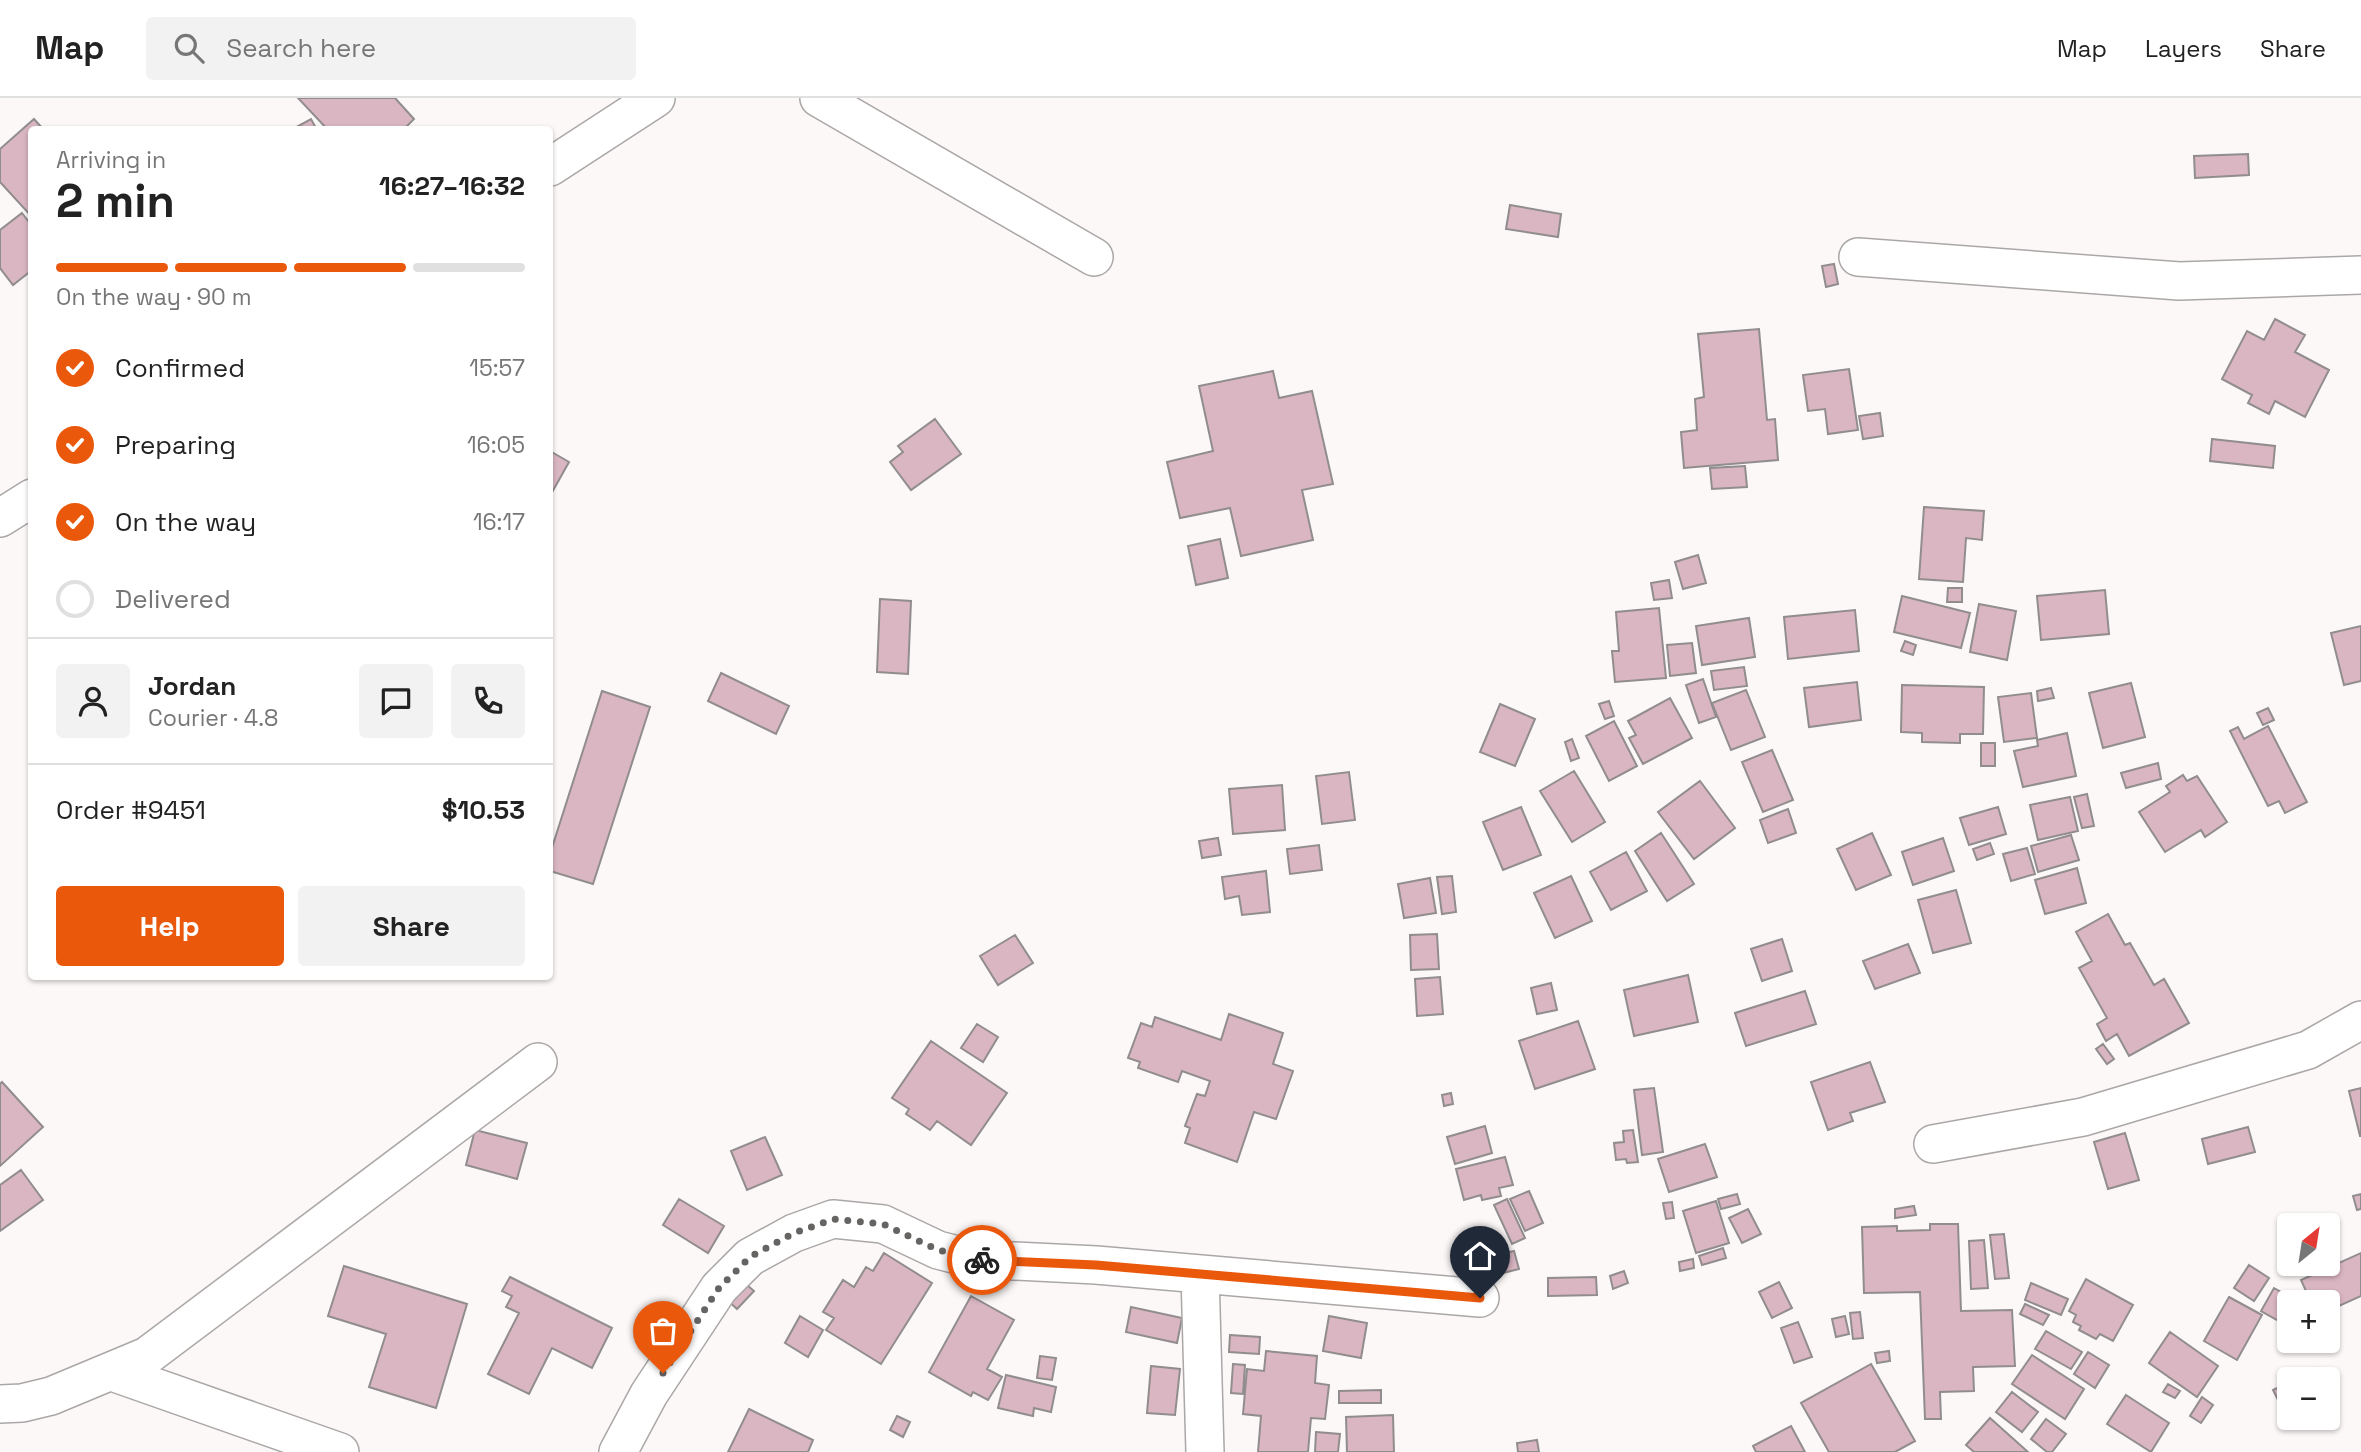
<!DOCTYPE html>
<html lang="en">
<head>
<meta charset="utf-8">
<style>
	:root { --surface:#fff; --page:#f2f2f2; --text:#222; --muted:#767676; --line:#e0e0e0; --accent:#ea580c }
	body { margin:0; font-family:"Space Grotesk",sans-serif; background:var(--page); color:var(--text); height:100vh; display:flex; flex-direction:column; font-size:26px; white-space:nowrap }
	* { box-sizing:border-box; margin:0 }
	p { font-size:23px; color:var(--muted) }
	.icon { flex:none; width:38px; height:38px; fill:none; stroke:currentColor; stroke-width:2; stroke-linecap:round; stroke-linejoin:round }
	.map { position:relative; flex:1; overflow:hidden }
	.sheet { position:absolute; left:28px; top:28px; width:525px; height:854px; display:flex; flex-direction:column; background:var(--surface); border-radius:7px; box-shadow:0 2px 5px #0004 }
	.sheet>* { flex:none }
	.needle { width:46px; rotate:30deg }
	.controls { position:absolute; left:2277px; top:1115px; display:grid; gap:14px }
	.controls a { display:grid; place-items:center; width:63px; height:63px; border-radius:7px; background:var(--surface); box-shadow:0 2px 5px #0004; font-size:35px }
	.pin { position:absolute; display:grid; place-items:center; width:60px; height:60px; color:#fff; margin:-72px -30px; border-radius:50% 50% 50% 0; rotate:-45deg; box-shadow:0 0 7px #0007 }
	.pin .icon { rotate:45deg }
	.courier { position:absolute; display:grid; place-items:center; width:70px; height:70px; margin:-35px; border:5px solid #ea580c; border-radius:50%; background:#fff; color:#222; box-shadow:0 2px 9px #0007 }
	.overview em { font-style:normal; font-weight:600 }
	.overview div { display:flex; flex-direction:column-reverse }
	.overview { display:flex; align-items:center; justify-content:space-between; height:119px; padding:0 28px }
	h1 { font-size:46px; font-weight:600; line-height:52px }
	.bar { display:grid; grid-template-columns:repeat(4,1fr); gap:10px 7px; align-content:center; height:84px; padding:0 28px }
	.bar i { height:9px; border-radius:5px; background:var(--line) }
	.bar .current { background:var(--accent) }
	.bar p { grid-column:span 4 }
	.line { display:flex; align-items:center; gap:18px; padding:0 28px; border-top:2px solid var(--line) }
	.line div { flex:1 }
	.round { display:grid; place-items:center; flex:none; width:74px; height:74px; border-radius:7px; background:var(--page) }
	ol { padding:0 28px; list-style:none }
	li { display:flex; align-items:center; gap:21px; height:77px }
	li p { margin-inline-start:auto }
	li .icon { padding:7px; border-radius:50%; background:var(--accent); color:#fff; stroke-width:4 }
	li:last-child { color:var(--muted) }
	li i { width:38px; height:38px; border:4px solid var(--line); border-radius:50% }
	.primary-button { display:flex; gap:14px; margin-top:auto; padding:14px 28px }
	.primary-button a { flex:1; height:80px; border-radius:7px; background:var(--accent); color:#fff; font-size:28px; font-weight:600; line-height:80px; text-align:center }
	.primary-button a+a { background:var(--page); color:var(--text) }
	header { display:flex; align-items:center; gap:42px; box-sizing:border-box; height:98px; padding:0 35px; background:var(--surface); border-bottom:2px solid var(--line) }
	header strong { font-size:33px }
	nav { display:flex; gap:38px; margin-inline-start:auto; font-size:24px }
	.search { width:490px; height:63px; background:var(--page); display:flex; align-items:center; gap:18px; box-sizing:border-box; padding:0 24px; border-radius:7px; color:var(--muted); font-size:26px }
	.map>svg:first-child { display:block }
	.building { fill:#dab6c3; stroke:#918d8e; stroke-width:2 }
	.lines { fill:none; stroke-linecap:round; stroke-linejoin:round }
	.minor-casing { stroke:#aba7a7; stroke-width:40 }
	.minor { stroke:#fff; stroke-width:37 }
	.done { stroke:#666463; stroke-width:7; stroke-dasharray:0 12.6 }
	.route { stroke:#ea580c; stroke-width:9 }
</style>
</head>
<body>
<header>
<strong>Map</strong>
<div class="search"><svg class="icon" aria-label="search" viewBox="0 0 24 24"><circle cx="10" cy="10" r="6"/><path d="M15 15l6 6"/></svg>Search here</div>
<nav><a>Map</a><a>Layers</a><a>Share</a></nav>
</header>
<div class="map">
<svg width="2361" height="1354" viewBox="0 0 2361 1354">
	<rect width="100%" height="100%" fill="#fcf8f7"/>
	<!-- building -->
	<path class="building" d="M298,0h97l19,21 -11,11h-75z
		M34,21l10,11h-12v87l-32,-35v-33z
		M311,21l6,11h-26z
		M2248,56l1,21 -54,3 -1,-22z
		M1510,107l51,9 -3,23 -52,-8z
		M22,115l10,13v44l-19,15 -13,-17v-38z
		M1834,166l4,20 -12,3 -4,-21z
		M2275,221l30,16 -10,17 34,18 -24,47 -30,-16 -6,13 -21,-11 4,-8 -30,-16 25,-48 17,9z
		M1759,231l8,91 8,-1 3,41 -94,8 -3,-36 16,-2 -2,-31 9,-2 -6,-63z
		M1849,271l9,61 -30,4 -3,-25 -17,2 -5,-36z
		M1273,273l6,27 33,-7 21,93 -31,6 11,50 -72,16 -11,-48 -50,10 -13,-56 46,-11 -14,-65z
		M1880,315l3,23 -20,3 -4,-23z
		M935,321l26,35 -50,36 -21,-28 13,-10 -5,-6z
		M2212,341l63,7 -2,22 -63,-7z
		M550,353l19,11 -19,34z
		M1745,368l2,21 -35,2 -2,-21z
		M1924,409l60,4 -2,29 -16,-2 -3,44 -44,-3z
		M1220,441l8,39 -32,7 -8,-39z
		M1698,457l8,28 -23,6 -8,-27z
		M1669,482l3,18 -18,2 -3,-17z
		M1948,490h14v14h-15z
		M2105,492l4,44 -68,6 -4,-44z
		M1902,498l68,17 -9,35 -67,-16z
		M880,501l31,2 -3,73 -31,-2z
		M1979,506l37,7 -9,49 -37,-8z
		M1659,510l7,70 -51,4 -3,-31h7l-3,-39z
		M1855,512l4,41 -71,8 -4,-42z
		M1749,520l6,39 -53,8 -6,-39z
		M2361,528v55l-17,4 -13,-52z
		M1905,543l11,4 -3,10 -12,-4z
		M1692,545l4,30 -26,3 -3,-31z
		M1744,569l3,19 -33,4 -3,-19z
		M721,575l68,33 -13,28 -68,-33z
		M1703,581l13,38 -17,6 -13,-38z
		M1857,584l4,38 -52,7 -5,-39z
		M2131,585l14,54 -42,11 -14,-55z
		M1902,587l82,2 -1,47h-23v9l-38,-1v-9l-21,-1z
		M2051,590l3,10 -16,3 -1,-10z
		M1746,592l19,47 -34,13 -19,-47z
		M602,593l48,16 -57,177 -43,-13v-17z
		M2031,595l6,45 -33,4 -6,-45z
		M1670,600l22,40 -49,26 -14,-26 7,-3 -8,-14z
		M1609,603l5,15 -9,3 -6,-15z
		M1500,606l35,15 -20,47 -35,-14z
		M2268,610l6,12 -11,5 -6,-12z
		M1614,623l23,45 -28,15 -23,-45z
		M2268,628l39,76 -22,11 -6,-12 -11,5 -38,-75 8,-4 6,12z
		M2067,635l9,43 -53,11 -9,-36 24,-5 -1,-6z
		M1572,641l7,19 -8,3 -6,-19z
		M1981,645h14v23h-14z
		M1772,652l21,50 -30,12 -21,-50z
		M2158,665l3,16 -35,9 -5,-15z
		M1574,673l31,51 -33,20 -32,-51z
		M1349,674l6,48 -33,4 -6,-48z
		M2183,677l4,6 10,-5 30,46 -22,15 -4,-7 -36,22 -26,-40 31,-20 -4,-6z
		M1700,683l35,47 -41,31 -36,-47z
		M1282,687l3,45 -52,4 -4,-45z
		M2087,696l7,32 -12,2 -8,-31z
		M2070,699l8,34 -40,9 -8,-35z
		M1521,709l20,48 -38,15 -20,-48z
		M1998,709l8,27 -37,11 -9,-27z
		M1788,711l8,24 -28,10 -8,-23z
		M1661,735l33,51 -27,17 -32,-50z
		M1872,735l19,42 -35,15 -19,-41z
		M2071,737l8,25 -41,12 -7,-26z
		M1218,740l3,17 -19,3 -3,-17z
		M1943,740l11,33 -41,14 -11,-33z
		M1990,745l4,11 -17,6 -4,-11z
		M1319,747l3,25 -32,4 -3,-25z
		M2027,750l8,26 -24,7 -8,-27z
		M1626,754l21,39 -36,19 -21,-38z
		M2077,770l9,35 -41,11 -10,-34z
		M1266,773l4,41 -28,3 -3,-19 -14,3 -3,-22z
		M1452,778l4,36 -14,2 -5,-37z
		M1571,778l21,45 -37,17 -21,-45z
		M1430,780l6,35 -32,5 -6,-34z
		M1956,792l15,53 -38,10 -15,-53z
		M2108,816l17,31 5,-2 24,42 10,-6 25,44 -60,33 -12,-22 -11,7 -9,-17 10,-6 -28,-50 13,-7 -16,-29z
		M1437,836l2,35 -28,1 -1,-35z
		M1015,837l18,28 -35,22 -18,-29z
		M1782,841l10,32 -30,10 -11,-32z
		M1908,846l12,29 -45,16 -12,-28z
		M1688,877l10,47 -64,14 -10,-46z
		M1440,879l3,37 -26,2 -2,-37z
		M1551,885l6,27 -20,4 -6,-26z
		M1805,893l11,33 -70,22 -11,-33z
		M1229,916l54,19 -10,31 20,7 -17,48 -22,-7 -17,50 -52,-19 5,-15 -5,-2 12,-32 8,2 5,-15 -28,-10 -4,11 -40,-14 2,-6 -12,-4 13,-35 11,4 3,-10 66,23z
		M1578,923l17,48 -60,20 -16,-48z
		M977,926l21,13 -15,25 -22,-14z
		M931,943l76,52 -36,52 -34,-24 -7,9 -24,-16 3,-5 -17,-11z
		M2103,946l11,15 -7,5 -11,-15z
		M1870,964l15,40 -35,11 3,8 -25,9 -17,-48z
		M2,984l41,45 -43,39v-82z
		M1654,990l9,64 -21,3 -8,-65z
		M2361,990v48h-1l-11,-45z
		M1451,995l2,11 -9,2 -2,-11z
		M1485,1028l7,27 -37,11 -8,-27z
		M2248,1029l7,25 -47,12 -6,-25z
		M475,1032l52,13 -10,36 -51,-14z
		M1633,1032l5,32 -11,1 -1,-4 -10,1 -2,-17 10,-1 -1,-11z
		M2125,1035l14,47 -31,9 -14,-47z
		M765,1039l17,38 -35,15 -16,-39z
		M1705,1046l12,33 -48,15 -11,-33z
		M1505,1059l8,28 -14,3 2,8 -19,4 -1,-5 -17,5 -8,-31z
		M21,1072l22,30 -43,31v-46z
		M1529,1093l14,32 -18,8 -15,-32z
		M1737,1096l3,10 -19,5 -3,-10z
		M2361,1096v15l-4,1 -4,-14z
		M679,1101l45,27 -16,27 -45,-28z
		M1507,1101l18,39 -13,6 -18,-39z
		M1716,1103l13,42 -33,10 -13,-42z
		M1672,1104l2,16 -8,1 -3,-16z
		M1914,1108l2,9 -21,3v-9z
		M1748,1111l13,25 -19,9 -13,-25z
		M1930,1126h28l3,87 51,-1 3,56 -42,1 1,24 -34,1 1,27h-16l-5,-127 -56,1 -2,-66 35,-1v5l33,-1z
		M2004,1136l5,44 -14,1 -5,-44z
		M1984,1142l4,48 -17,1 -2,-48z
		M1723,1150l3,10 -24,7 -3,-9z
		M1514,1153l5,18 -16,4 -5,-18z
		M884,1155l48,30 -51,81 -55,-34 8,-12 -11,-6 20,-32 11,7 12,-20 7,4z
		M2361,1155v43l-33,15v-9h-17l-10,-22z
		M1693,1161l1,9 -14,3 -1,-9z
		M2249,1167l20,13 -15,23 -20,-13z
		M344,1168l123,38 -31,104 -67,-21 17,-53 -58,-18z
		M1624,1173l4,12 -15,6 -3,-13z
		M510,1179l102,51 -20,40 -40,-20 -23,46 -41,-20 31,-61 -13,-6 6,-11 -10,-5z
		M1596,1179l1,18 -49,1v-18z
		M739,1180l15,13 -17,18 -14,-13z
		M2086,1181l47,26 -20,36 -13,-7 -4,5 -17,-9 2,-4 -8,-4 3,-7 -7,-4z
		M1779,1184l13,26 -20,10 -13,-26z
		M2031,1185l37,16 -7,16 -36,-15z
		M2274,1190l23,13 -8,1v13l-5,9 -23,-13z
		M971,1198l43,24 -27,49 15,8 -14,23 -15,-8 -2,4 -42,-24z
		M2229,1199l33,18 -25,45 -33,-19z
		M2025,1206l24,11 -6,10 -23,-11z
		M1131,1209l51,11 -5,25 -51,-11z
		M1860,1214l3,26 -10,1 -3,-26z
		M800,1218l23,14 -15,27 -23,-14z
		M1329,1218l38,7 -6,35 -38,-7z
		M1845,1218l4,18 -13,3 -4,-18z
		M1798,1224l14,35 -18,6 -13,-35z
		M2046,1233l36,21 -11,17 -36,-20z
		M2170,1234l48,34 -21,31 -48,-34z
		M1230,1237l30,2 -1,17 -30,-2z
		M1266,1253l51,5 -2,27 14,2 -4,34 -14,-1 -3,34h-50l3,-36 -18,-2 4,-45 17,2z
		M1889,1253l1,10 -13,2 -2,-10z
		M2088,1254l21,13 -14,23 -21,-14z
		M2032,1257l52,34 -19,30 -53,-35z
		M1040,1258l16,2 -4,22 -15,-2z
		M1233,1266l12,1 -2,29 -12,-1z
		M1871,1266l44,77 -20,11h-66l-28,-49z
		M1151,1268l29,3 -5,46 -28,-2z
		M2317,1270l5,11h-27z
		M1006,1277l50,12 -5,25 -17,-4 -1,8 -35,-8z
		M2289,1284v35l-2,1 -14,-28z
		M2168,1286l12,7 -5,7 -12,-6z
		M1381,1292v13h-42v-12z
		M2012,1294l26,20 -16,20 -26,-20z
		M2126,1297l43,28 -18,29 -44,-28z
		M2202,1299l11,8 -12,18 -11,-7z
		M749,1311l64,31 -5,12h-80z
		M1393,1317l1,37h-47l-1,-35z
		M897,1318l13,6 -7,15 -13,-7z
		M1990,1320l38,34h-54l-8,-7z
		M2046,1321l20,15 -14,18h-5l-16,-13z
		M1791,1328l14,26h-49l-3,-6z
		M1316,1334l24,2 -2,18h-23z
		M1537,1342l2,12h-21l-1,-9z"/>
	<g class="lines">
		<!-- minor casing -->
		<g class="minor-casing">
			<path id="minor" d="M819,0l275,159
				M550,69l106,-69
				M1858,159l321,24 182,-6
				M0,420l32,-20
				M1933,1046l150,-27 225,-67 53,-30
				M1200,1176l5,178
				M112,1274l228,80
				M0,1306l22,-1 29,-7 96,-40 391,-294
				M618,1354l31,-58 70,-106 31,-31 44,-24 39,-14 50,5 55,26 35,9 123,6 384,33"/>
		</g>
		<!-- minor -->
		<use href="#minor" class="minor"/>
	</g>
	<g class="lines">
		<!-- done -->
		<path class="done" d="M663,1275l56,-85 31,-31 44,-24 40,-14 49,5 55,26 44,10"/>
		<!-- route -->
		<path class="route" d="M982,1162l114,5 384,33"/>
	</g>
</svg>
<div class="controls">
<a><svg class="needle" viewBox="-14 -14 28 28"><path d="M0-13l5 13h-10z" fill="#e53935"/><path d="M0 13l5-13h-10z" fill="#767676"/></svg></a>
<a>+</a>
<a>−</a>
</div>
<div class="pin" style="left:663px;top:1275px;background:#ea580c"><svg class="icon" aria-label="bag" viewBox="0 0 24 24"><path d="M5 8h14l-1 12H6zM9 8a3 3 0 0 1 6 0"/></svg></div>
<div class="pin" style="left:1480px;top:1200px;background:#1f2937"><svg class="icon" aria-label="home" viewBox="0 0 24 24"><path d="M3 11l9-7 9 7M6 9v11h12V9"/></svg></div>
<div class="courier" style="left:982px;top:1162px"><svg class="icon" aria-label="bike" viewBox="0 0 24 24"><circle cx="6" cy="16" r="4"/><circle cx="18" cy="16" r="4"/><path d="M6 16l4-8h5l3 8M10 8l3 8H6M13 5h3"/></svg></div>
<section class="sheet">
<div class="overview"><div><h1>2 min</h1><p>Arriving in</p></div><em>16:27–16:32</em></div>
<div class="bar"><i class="current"></i><i class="current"></i><i class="current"></i><i></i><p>On the way · 90 m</p></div>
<ol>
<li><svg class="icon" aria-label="check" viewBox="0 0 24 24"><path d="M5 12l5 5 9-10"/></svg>Confirmed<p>15:57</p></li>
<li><svg class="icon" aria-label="check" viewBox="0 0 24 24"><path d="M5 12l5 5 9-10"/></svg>Preparing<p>16:05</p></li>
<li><svg class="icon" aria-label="check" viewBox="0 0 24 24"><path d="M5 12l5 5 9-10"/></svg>On the way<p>16:17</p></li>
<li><i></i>Delivered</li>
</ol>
<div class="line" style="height:126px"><a class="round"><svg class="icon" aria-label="person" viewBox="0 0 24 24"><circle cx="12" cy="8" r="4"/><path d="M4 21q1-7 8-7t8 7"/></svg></a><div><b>Jordan</b><p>Courier · 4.8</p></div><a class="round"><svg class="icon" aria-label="chat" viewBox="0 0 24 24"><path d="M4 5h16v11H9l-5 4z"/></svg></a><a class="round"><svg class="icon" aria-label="phone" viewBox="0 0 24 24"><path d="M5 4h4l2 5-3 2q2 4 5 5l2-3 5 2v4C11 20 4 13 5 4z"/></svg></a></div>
<div class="line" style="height:91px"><div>Order #9451</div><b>$10.53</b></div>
<div class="primary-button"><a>Help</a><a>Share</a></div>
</section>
</div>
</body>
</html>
